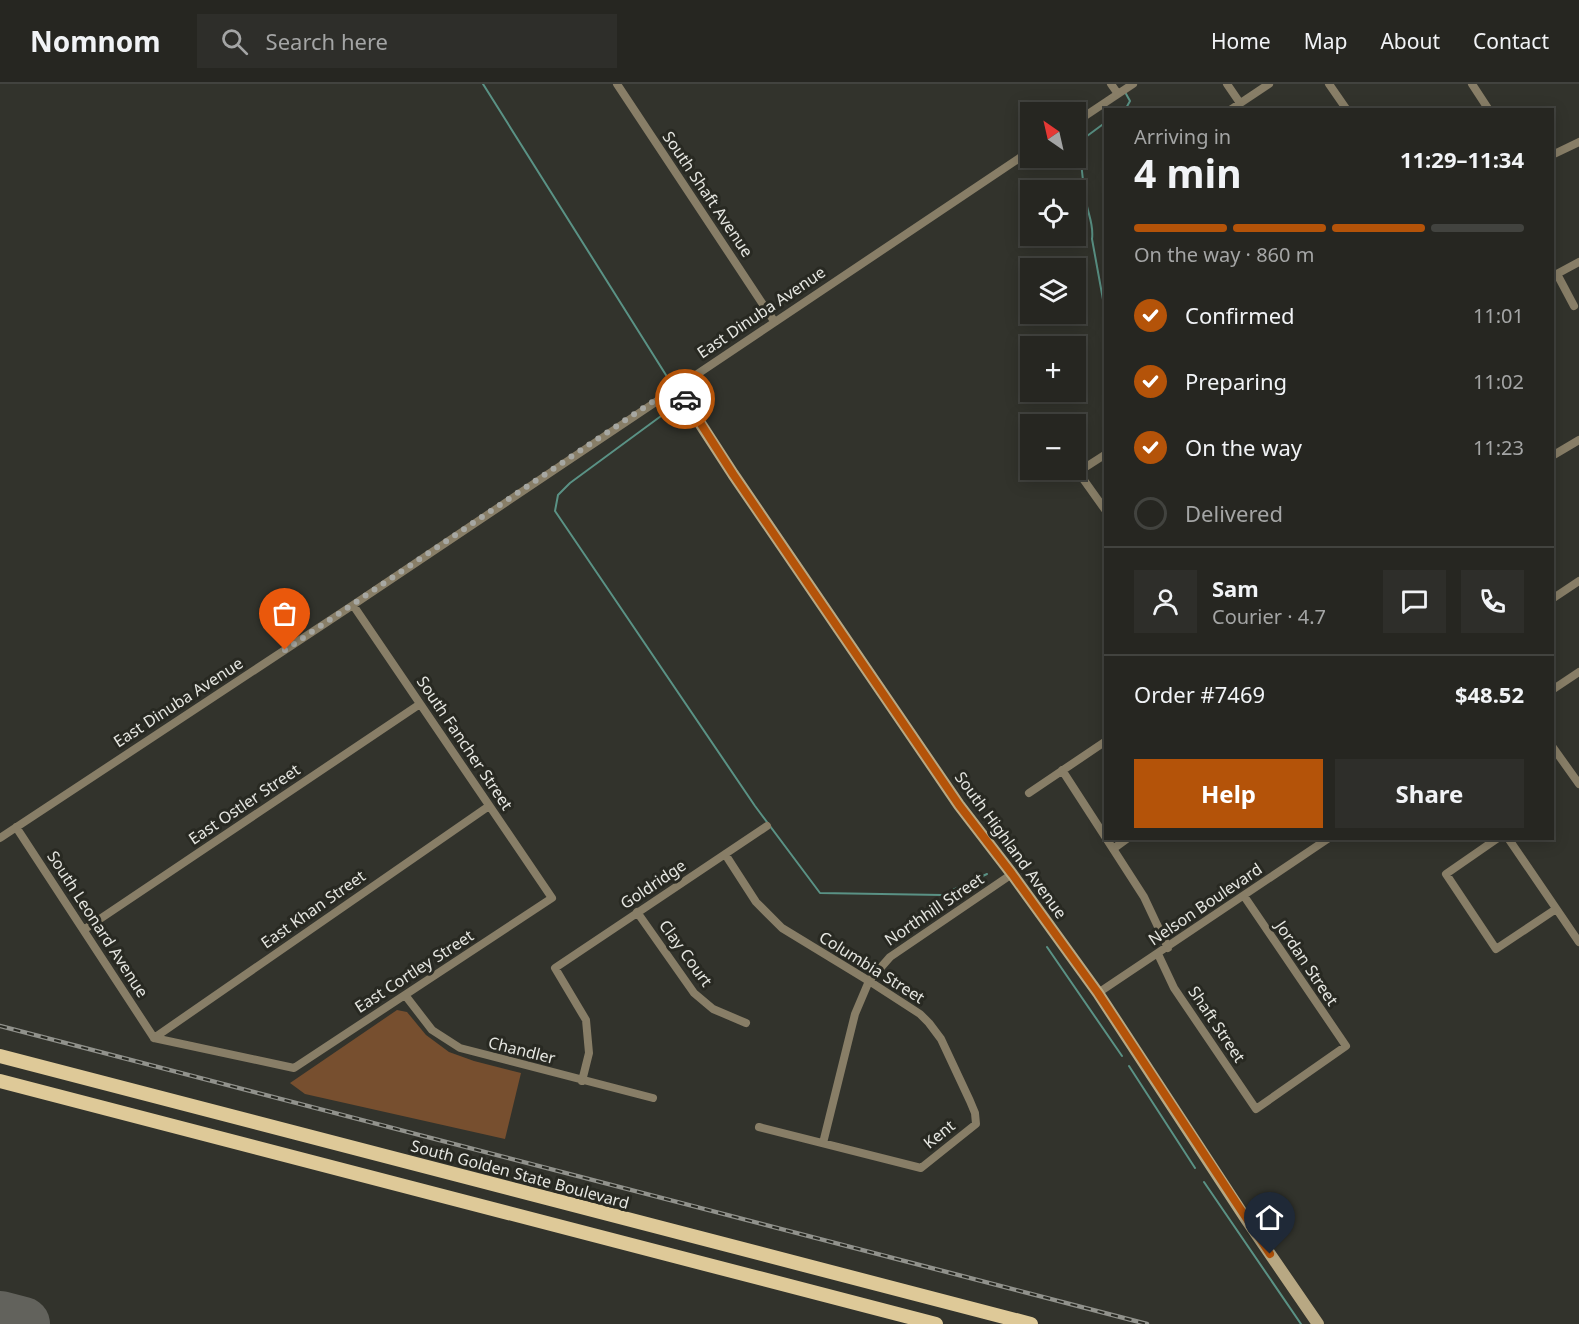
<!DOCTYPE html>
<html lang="en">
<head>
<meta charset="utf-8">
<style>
	:root { --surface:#262621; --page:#2e2e2a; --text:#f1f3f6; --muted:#a4a5a5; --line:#42433f; --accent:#b45309 }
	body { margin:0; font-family:"Noto Sans",sans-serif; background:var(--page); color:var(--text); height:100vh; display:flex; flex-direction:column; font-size:22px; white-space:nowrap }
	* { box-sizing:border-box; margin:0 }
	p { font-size:20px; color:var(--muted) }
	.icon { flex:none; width:33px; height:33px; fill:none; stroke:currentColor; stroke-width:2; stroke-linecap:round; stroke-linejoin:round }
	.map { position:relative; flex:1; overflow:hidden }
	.details { position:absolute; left:1104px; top:24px; width:450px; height:732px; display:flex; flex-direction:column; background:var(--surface); border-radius:0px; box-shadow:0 3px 15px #0003,0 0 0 2px var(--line) }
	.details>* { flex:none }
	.needle { width:39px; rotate:326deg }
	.controls { position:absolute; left:1020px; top:18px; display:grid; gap:12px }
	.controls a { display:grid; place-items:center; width:66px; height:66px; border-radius:0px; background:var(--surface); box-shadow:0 3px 15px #0003,0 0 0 2px var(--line); font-size:30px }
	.pin { position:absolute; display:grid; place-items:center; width:51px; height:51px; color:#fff; margin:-62px -26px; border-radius:50% 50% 50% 0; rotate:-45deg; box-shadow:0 0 6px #0007 }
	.pin .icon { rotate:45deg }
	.courier { position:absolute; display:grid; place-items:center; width:60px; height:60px; margin:-30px; border:4px solid #b45309; border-radius:50%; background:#fff; color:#222; box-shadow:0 2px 8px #0007 }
	.overview em { font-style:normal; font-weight:700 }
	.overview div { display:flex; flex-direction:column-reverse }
	.overview { display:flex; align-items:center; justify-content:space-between; height:102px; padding:0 30px }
	h1 { font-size:39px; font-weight:700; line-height:45px }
	.bar { display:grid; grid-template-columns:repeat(4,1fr); gap:9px 6px; align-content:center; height:72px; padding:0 30px }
	.bar i { height:8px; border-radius:4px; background:var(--line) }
	.bar .selected { background:var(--accent) }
	.bar p { grid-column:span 4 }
	.line { display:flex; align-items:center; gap:15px; padding:0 30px; border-top:2px solid var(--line) }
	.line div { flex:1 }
	.round { display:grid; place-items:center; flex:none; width:63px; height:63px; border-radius:0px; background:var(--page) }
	ol { padding:0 30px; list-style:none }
	li { display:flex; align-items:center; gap:18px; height:66px }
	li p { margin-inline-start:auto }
	li .icon { padding:6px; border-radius:50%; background:var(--accent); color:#fff; stroke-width:4 }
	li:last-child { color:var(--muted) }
	li i { width:33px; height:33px; border:3px solid var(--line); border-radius:50% }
	.button { display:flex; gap:12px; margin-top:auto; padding:12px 30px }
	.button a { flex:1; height:69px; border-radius:0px; background:var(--accent); color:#fff; font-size:24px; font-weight:700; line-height:69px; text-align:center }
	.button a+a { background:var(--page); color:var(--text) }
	header { display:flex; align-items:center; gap:36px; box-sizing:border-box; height:84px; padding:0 30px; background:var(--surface); border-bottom:2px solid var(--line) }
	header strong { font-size:28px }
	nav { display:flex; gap:33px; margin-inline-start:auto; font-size:21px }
	.search { width:420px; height:54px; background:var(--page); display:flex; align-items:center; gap:15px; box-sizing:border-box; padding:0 21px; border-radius:0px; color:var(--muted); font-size:22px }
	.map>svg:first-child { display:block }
	.green { fill:#774f2f }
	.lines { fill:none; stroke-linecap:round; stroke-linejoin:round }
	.stream { stroke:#5a9285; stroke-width:2 }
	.runway { stroke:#62625c; stroke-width:54 }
	.street { stroke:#887e67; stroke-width:8 }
	.secondary { stroke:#b8a883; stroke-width:12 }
	.primary { stroke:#dec998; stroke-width:14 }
	.rail-casing { stroke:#91928c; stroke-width:4.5 }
	.rail { stroke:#282922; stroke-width:2; stroke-dasharray:7; stroke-linecap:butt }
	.done { stroke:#a6a7a2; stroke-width:6; stroke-dasharray:0 10.8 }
	.route { stroke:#b45309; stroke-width:8 }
	.labels { text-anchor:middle; stroke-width:6; stroke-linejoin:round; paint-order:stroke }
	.street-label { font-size:16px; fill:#e5e6e1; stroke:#282922 }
</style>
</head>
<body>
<header>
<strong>Nomnom</strong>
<div class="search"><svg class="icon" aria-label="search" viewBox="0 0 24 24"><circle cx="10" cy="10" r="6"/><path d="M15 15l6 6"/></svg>Search here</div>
<nav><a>Home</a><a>Map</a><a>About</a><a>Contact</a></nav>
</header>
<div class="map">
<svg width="1579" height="1240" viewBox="0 0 1579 1240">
	<rect width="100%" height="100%" fill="#32332c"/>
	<!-- green -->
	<path class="green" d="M397,926l10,2 19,23 23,17 25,9 47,12 -16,66 -200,-45 -15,-11z"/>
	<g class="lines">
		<!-- stream -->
		<path class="stream" d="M483,0l188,299
			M1125,8l5,9 -5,9
			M1106,38l-23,17c-4,21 0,41 3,62 2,14 8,23 6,38l14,77
			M676,321l-106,78 -12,12 -3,16 200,295 65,87 122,2 45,-21
			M1047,863l75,109
			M1129,982l66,102
			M1204,1098l97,142"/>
		<!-- runway -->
		<path class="runway" d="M0,1234l23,6"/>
		<!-- street -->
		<path class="street" d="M617,0l157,237
			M1111,0l7,10
			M1227,0l13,19
			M1329,0l18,26
			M1472,0l17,26
			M1230,26l39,-26
			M1076,38l57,-38
			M1552,71l27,-13
			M1557,190l17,32
			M1553,192l26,-14
			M1552,372l27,-16
			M1076,385l30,42
			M1078,388l28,-18
			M1552,515l27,-18
			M1552,606l27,-18
			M1552,662l27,38
			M1062,686l44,68
			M1029,709l77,-52
			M16,743l138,211
			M0,754l353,-233 677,-454
			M1106,754l38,59 24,51
			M1498,754l-52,36 50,75 60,-40
			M1508,754l71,104
			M1113,765l15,-11
			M725,770l31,48 26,26 87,53 51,33 9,9 12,16 29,62 5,12 1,11 -55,44 -162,-41
			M637,828l57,81 19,16 33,14
			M85,845l335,-225
			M1158,870l16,34 82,121 90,-63 -102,-150
			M1098,909l231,-155
			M405,911l27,35 28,18 193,50
			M154,954l140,30 258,-170 -199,-293
			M154,954l335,-232
			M582,997l7,-28 -3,-33 -31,-52 212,-142
			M823,1059l32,-129 14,-33 21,-24 122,-83"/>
		<!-- secondary -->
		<path class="secondary" d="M676,302l57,88 226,331 53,69 86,119 148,226 72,105"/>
		<!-- primary -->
		<path class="primary" d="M0,972l1031,268
			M0,997l936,243"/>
		<!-- rail casing -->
		<g class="rail-casing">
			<path id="rail" d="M0,942l1147,298"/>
		</g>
		<!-- rail -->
		<use href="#rail" class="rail"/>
	</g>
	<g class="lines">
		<!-- done -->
		<path class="done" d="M285,566l391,-264 9,13"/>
		<!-- route -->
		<path class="route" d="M685,315l48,75 226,331 53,69 86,119 172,261"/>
	</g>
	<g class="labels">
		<!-- street labels -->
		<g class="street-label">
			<text transform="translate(708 110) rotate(56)" y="6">South Shaft Avenue</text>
			<text transform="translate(761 228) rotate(-34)" y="6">East Dinuba Avenue</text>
			<text transform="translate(178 618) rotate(-33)" y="6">East Dinuba Avenue</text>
			<text transform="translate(465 659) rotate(56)" y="6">South Fancher Street</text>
			<text transform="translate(244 720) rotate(-34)" y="6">East Ostler Street</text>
			<text transform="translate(1011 761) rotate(54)" y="6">South Highland Avenue</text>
			<text transform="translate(653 800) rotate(-34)" y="6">Goldridge</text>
			<text transform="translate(1205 820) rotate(-34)" y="6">Nelson Boulevard</text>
			<text transform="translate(313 825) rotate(-35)" y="6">East Khan Street</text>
			<text transform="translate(934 825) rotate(-34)" y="6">Northhill Street</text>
			<text transform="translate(98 840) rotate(57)" y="6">South Leonard Avenue</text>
			<text transform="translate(686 869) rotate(54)" y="6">Clay Court</text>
			<text transform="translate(1307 879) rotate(56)" y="6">Jordan Street</text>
			<text transform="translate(872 883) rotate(32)" y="6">Columbia Street</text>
			<text transform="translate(414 887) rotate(-33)" y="6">East Cortley Street</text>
			<text transform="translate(1217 940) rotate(56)" y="6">Shaft Street</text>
			<text transform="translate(522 966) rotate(14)" y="6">Chandler</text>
			<text transform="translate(939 1050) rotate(-39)" y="6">Kent</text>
			<text transform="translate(520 1090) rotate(15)" y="6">South Golden State Boulevard</text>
		</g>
	</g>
</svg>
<div class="controls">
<a><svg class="needle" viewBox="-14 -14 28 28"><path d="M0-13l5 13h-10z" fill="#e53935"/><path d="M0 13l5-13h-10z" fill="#a4a5a5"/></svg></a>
<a><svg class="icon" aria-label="locate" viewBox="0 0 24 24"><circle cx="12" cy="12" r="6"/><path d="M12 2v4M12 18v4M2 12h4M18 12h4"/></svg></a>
<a><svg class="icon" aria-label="layers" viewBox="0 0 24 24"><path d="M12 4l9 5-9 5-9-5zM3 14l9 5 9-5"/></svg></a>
<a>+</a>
<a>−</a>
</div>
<div class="pin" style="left:285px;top:566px;background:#ea580c"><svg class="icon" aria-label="bag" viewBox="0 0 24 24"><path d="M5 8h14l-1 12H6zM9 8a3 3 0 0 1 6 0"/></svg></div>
<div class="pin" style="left:1270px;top:1170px;background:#1f2937"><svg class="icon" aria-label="home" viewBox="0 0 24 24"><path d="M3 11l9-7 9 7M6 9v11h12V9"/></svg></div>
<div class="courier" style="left:685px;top:315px"><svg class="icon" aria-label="car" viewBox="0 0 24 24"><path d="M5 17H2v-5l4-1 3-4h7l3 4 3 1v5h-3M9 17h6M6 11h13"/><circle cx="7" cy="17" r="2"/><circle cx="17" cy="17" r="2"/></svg></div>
<section class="details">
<div class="overview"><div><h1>4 min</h1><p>Arriving in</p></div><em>11:29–11:34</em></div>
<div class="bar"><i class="selected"></i><i class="selected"></i><i class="selected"></i><i></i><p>On the way · 860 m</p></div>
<ol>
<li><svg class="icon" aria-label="check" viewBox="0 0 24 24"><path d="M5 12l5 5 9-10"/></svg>Confirmed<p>11:01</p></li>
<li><svg class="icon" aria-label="check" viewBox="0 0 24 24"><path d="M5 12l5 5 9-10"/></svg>Preparing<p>11:02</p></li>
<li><svg class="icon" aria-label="check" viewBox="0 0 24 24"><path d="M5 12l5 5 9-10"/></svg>On the way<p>11:23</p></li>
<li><i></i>Delivered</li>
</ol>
<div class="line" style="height:108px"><a class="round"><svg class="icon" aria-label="person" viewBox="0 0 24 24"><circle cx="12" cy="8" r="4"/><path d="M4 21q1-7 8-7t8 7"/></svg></a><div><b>Sam</b><p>Courier · 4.7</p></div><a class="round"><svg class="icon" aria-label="chat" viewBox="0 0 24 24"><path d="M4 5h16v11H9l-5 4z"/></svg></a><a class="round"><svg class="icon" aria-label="phone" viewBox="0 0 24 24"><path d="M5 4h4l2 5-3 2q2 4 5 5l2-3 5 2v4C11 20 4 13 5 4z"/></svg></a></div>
<div class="line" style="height:78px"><div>Order #7469</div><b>$48.52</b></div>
<div class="button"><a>Help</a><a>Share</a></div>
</section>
</div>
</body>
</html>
